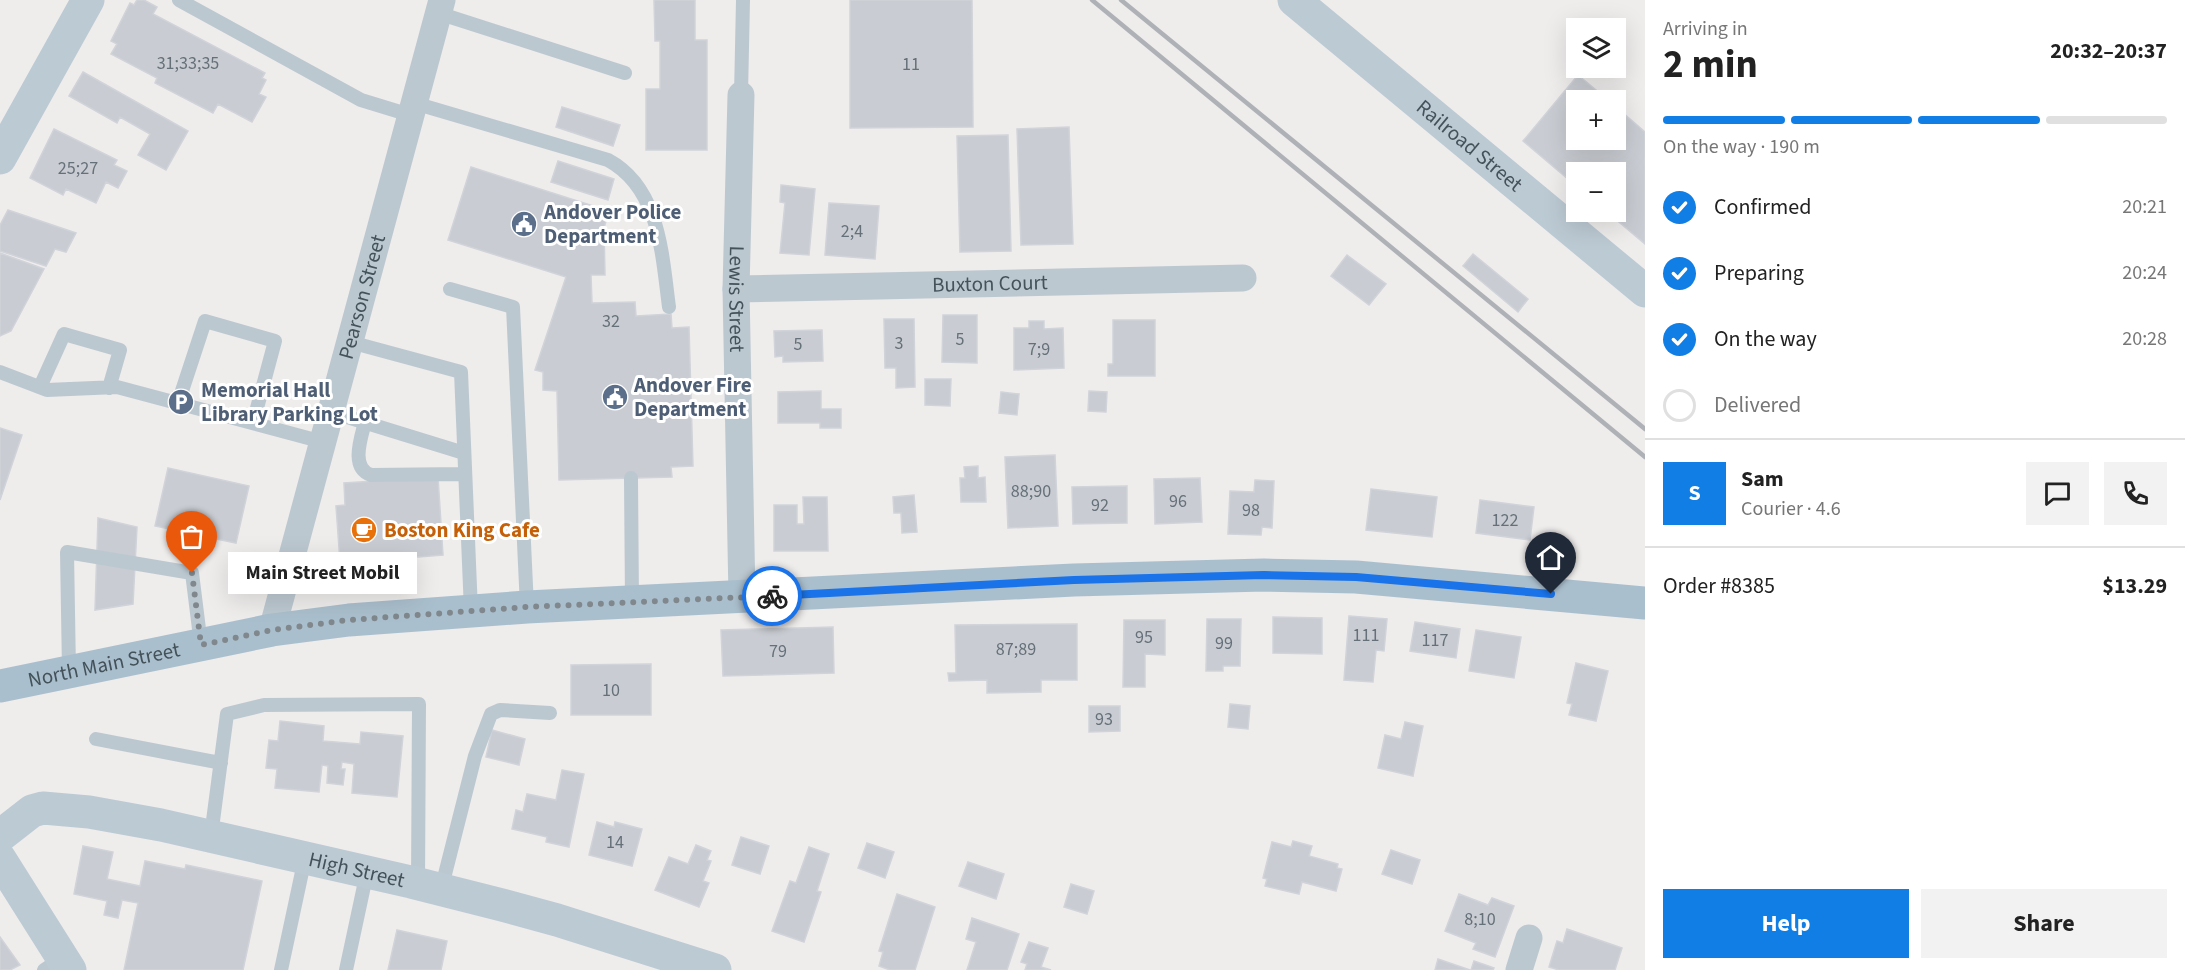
<!DOCTYPE html>
<html lang="en">
<head>
<meta charset="utf-8">
<style>
	:root { --surface:#fff; --page:#f2f2f2; --text:#222; --muted:#767676; --line:#e0e0e0; --accent:#117ee5 }
	body { margin:0; font-family:"Source Sans 3",sans-serif; background:var(--page); color:var(--text); height:100vh; display:flex; flex-direction:column; font-size:22px; white-space:nowrap }
	* { box-sizing:border-box; margin:0 }
	p { font-size:20px; color:var(--muted) }
	.icon { flex:none; width:33px; height:33px; fill:none; stroke:currentColor; stroke-width:2; stroke-linecap:round; stroke-linejoin:round }
	.map { position:relative; flex:1; overflow:hidden }
	.details { display:flex; flex-direction:column; background:var(--surface); width:540px }
	.details>* { flex:none }
	.fabs { position:absolute; left:1566px; top:18px; display:grid; gap:12px }
	.fabs a { display:grid; place-items:center; width:60px; height:60px; border-radius:0px; background:var(--surface); box-shadow:0 6px 24px #0002; font-size:30px }
	.pin { position:absolute; display:grid; place-items:center; width:51px; height:51px; color:#fff; margin:-62px -26px; border-radius:50% 50% 50% 0; rotate:-45deg; box-shadow:0 0 6px #0007 }
	.pin .icon { rotate:45deg }
	.courier { position:absolute; display:grid; place-items:center; width:60px; height:60px; margin:-30px; border:4px solid #1a73e8; border-radius:50%; background:#fff; color:#222; box-shadow:0 2px 8px #0007 }
	.bubble { position:absolute; height:42px; border-radius:0px; background:var(--surface); box-shadow:0 6px 24px #0002; font-size:20px; font-weight:700; line-height:42px; text-align:center }
	.head em { font-style:normal; font-weight:700 }
	.head div { display:flex; flex-direction:column-reverse }
	.head { display:flex; align-items:center; justify-content:space-between; height:102px; padding:0 18px }
	h1 { font-size:39px; font-weight:700; line-height:45px }
	.bar { display:grid; grid-template-columns:repeat(4,1fr); gap:9px 6px; align-content:center; height:72px; padding:0 18px }
	.bar i { height:8px; border-radius:4px; background:var(--line) }
	.bar .selected { background:var(--accent) }
	.bar p { grid-column:span 4 }
	.line { display:flex; align-items:center; gap:15px; padding:0 18px; border-top:2px solid var(--line) }
	.line div { flex:1 }
	.round { display:grid; place-items:center; flex:none; width:63px; height:63px; border-radius:0px; background:var(--page) }
	ol { padding:0 18px; list-style:none }
	li { display:flex; align-items:center; gap:18px; height:66px }
	li p { margin-inline-start:auto }
	li .icon { padding:6px; border-radius:50%; background:var(--accent); color:#fff; stroke-width:4 }
	li:last-child { color:var(--muted) }
	li i { width:33px; height:33px; border:3px solid var(--line); border-radius:50% }
	.cta { display:flex; gap:12px; margin-top:auto; padding:12px 18px }
	.cta a { flex:1; height:69px; border-radius:0px; background:var(--accent); color:#fff; font-size:24px; font-weight:700; line-height:69px; text-align:center }
	.cta a+a { background:var(--page); color:var(--text) }
	main { display:flex; flex:1; min-height:0 }
	.map>svg:first-child { display:block }
	.building { fill:#c9ccd2; stroke:#d0d3d9; stroke-width:1.5 }
	.lines { fill:none; stroke-linecap:round; stroke-linejoin:round }
	.service { stroke:#bcc8d0; stroke-width:14 }
	.minor { stroke:#bcc8d0; stroke-width:27 }
	.secondary { stroke:#bccad4; stroke-width:33 }
	.primary { stroke:#aabfcd; stroke-width:33 }
	.rail { stroke:#aeb2b7; stroke-width:4.5 }
	.done { stroke:#80888d; stroke-width:6; stroke-dasharray:0 10.8 }
	.route { stroke:#1a73e8; stroke-width:8 }
	.labels { text-anchor:middle; stroke-width:6; stroke-linejoin:round; paint-order:stroke }
	.number-label { font-size:18px; fill:#657078 }
	.street-label { font-size:21px; fill:#44525a; stroke:#fff }
	.service-label { font-size:21px; font-weight:bold; fill:#4e5e75; stroke:#fff; text-anchor:start }
	.food-label { font-size:21px; font-weight:bold; fill:#c56008; stroke:#fff; text-anchor:start }
</style>
</head>
<body>
<main>
<div class="map">
<svg width="1645" height="970" viewBox="0 0 1645 970">
	<rect width="100%" height="100%" fill="#efecec"/>
	<!-- building -->
	<path class="building" d="M137,0h7l13,7 -4,7 112,59 -3,5 4,2 -7,14 7,3 -14,25 -34,-18 -5,9 -58,-30 2,-5 -46,-24 6,-10 -6,-3 19,-38 4,2z
		M654,0h41v40h12v110h-61v-61h14v-48h-5z
		M850,0h122l1,127 -123,1z
		M83,72l105,59 -22,39 -28,-15 12,-21 -30,-17 -3,6 -48,-27z
		M1578,75l30,25h-32v40h40v-33l29,25v112l-38,-32h9v-40h-40v14l-53,-45z
		M562,107l58,18 -7,21 -57,-19z
		M1069,127l4,117 -52,1 -4,-116z
		M54,129l63,31 -3,5 13,6 -9,17 -12,-6 -10,21 -30,-14 -3,6 -33,-17z
		M1008,135l3,116 -51,1 -3,-116z
		M558,161l56,18 -6,21 -57,-18z
		M471,167l138,44 -5,17 1,47h-14l1,28 43,-1 1,14 35,-2 1,14 17,-1 4,139 -22,1 1,10 -113,3 -2,-89 -14,-1v-18l-8,-2 31,-93 -118,-37z
		M781,185l34,4 -6,66 -29,-2 5,-50 -5,-1z
		M829,203l50,3 -4,53 -50,-4z
		M8,210l68,23 -10,19 -11,-3 -9,17 -46,-15v-26z
		M0,253l44,16 -33,62 -11,5z
		M1473,254l55,45 -10,13 -55,-46z
		M1347,255l39,29 -17,21 -38,-29z
		M943,315h34v48l-35,-1z
		M884,319h30l1,68 -19,1v-20h-11z
		M1113,320h42v56h-47v-12h5z
		M1029,321h15v8l19,-1 1,40 -50,2v-42h15z
		M822,330l1,31 -40,1v-6l-8,1 -1,-26z
		M925,379h26l-1,27 -25,-1z
		M821,391v18h20v19h-21v-5h-42v-31z
		M1089,391l18,1 -1,20 -18,-1z
		M1001,392l18,2 -2,21 -18,-2z
		M0,428l22,7 -22,65z
		M1055,455l3,71 -50,2 -3,-71z
		M978,466v12l7,-1 1,25h-25l-1,-24h5l-1,-11z
		M168,468l81,18 -13,57 -81,-17z
		M438,477l5,78 -38,3v4l-26,1v-4l-39,3 -4,-56 9,-1 -1,-22z
		M1200,478l2,44 -47,2 -1,-45z
		M1255,480l19,1 -2,47 -10,-1 -1,8 -33,-1 2,-43 24,1z
		M1127,486v37l-54,1 -1,-37z
		M1371,489l66,8 -5,40 -66,-7z
		M914,495l3,37 -15,1 -1,-20h-7l-1,-16z
		M803,497h24l1,54h-54v-46h23v19h7z
		M1480,500l54,7 -4,33 -54,-7z
		M98,518l39,9 -4,77 -38,6z
		M1349,616l38,3 -3,32 -8,-1 -3,32 -29,-2z
		M1273,617l49,1v36l-49,-1z
		M1207,619h34l-1,47h-17v5h-17z
		M1124,620h41v35l-20,-1v33h-22z
		M1415,622l45,7 -4,29 -46,-7z
		M1077,624v56h-36v12l-54,1v-13l-38,1 -1,-8h8l-1,-48z
		M833,627l1,46 -111,3 -2,-46z
		M1476,630l45,7 -7,41 -45,-7z
		M1576,663l32,8 -12,50 -27,-6 3,-11 -5,-1z
		M651,664v51h-80v-50z
		M1230,704l20,2 -2,23 -20,-2z
		M1089,706h31v25l-31,1z
		M280,721l44,5 -1,15 37,3 1,-12 42,4 -6,61 -45,-4 2,-29 -12,-2 -1,7h4l-2,16 -16,-2 1,-17 -6,-1 -3,27 -44,-4 2,-19 -11,-1 3,-28 9,1z
		M1405,722l18,4 -10,50 -35,-8 7,-33 16,4z
		M492,730l33,9 -6,26 -33,-8z
		M562,770l22,4 -15,73 -23,-5 1,-5 -35,-8 4,-19 7,2 4,-18 29,6z
		M597,822l17,5 1,-5 27,7 -10,37 -43,-11z
		M741,837l28,9 -9,28 -28,-9z
		M1293,841l19,5 -3,10 29,8 -1,4 5,1 -6,22 -34,-9 -3,12 -34,-8 2,-7 -4,-1 9,-36 19,5z
		M867,843l27,9 -9,26 -27,-10z
		M696,845l15,6 -4,9 4,1 -8,20 6,2 -10,24 -44,-17 14,-33 19,7z
		M83,846l30,6 -6,27 33,7 5,-25 40,8 1,-4 76,16 -19,89h-119l14,-67 -16,-3 -4,18 -14,-3 3,-14 -33,-7z
		M809,847l20,7 -12,37 4,1 -17,50 -32,-11 18,-50 6,2z
		M1391,850l29,10 -8,24 -30,-10z
		M968,862l36,12 -8,25 -37,-13z
		M1071,884l23,7 -7,23 -23,-7z
		M897,894l38,13 -20,63h-25l-11,-4 4,-14 -4,-1z
		M1459,894l29,11 4,-7 22,8 -19,51 -22,-8 3,-6 -31,-12z
		M972,918l47,16 -12,36h-40l9,-28 -10,-3z
		M1567,929l55,19 -7,22h-56l-10,-3 8,-26 6,2z
		M397,930l50,11 -6,29h-53z
		M0,937l20,28 -10,5h-10z
		M1029,942l19,6 -7,19 10,3h-26l2,-6 -6,-2z
		M1438,959l32,11h-35z
		M1474,961l20,7 -1,2h-22z"/>
	<g class="lines">
		<!-- service -->
		<path class="service" d="M179,0l182,100 49,15
			M438,13l187,60
			M741,95l2,-95
			M414,103l194,57c52,28 54,95 61,147
			M450,289l63,18 14,300
			M350,342l111,30 10,239
			M0,372l47,18 70,-3 206,55
			M40,387l24,-53 56,16 -11,38
			M178,403l27,-82 70,20 -22,82
			M331,412l133,41
			M365,422c-4,16 -15,46 6,53l93,-1
			M631,478l1,124
			M69,671l-2,-119 125,21 9,72
			M96,739l125,24
			M211,836l16,-122 37,-9 155,-1 -1,180
			M441,890l34,-134 16,-42 9,-4 50,3
			M44,970l18,-12
			M281,970l24,-112
			M346,970l21,-98"/>
		<!-- minor -->
		<g class="minor">
			<path id="s1" d="M741,95l-5,194 6,308"/>
			<path id="s2" d="M736,289l507,-11"/>
			<path id="s3" d="M272,630l170,-630"/>
			<path d="M1519,970l10,-32"/>
		</g>
		<!-- secondary -->
		<g class="secondary">
			<path id="s4" d="M1294,0l351,291"/>
			<path d="M0,158l88,-158"/>
			<path id="s5" d="M0,836l32,-25 11,-3 46,4 72,13 250,57 91,23 55,15 158,50"/>
			<path d="M0,859l70,111"/>
		</g>
		<!-- primary -->
		<path class="primary" id="s6" d="M0,686l272,-56 77,-10 178,-13 547,-27 190,-5 92,2 289,26"/>
		<!-- rail -->
		<path class="rail" d="M1092,0l553,457
			M1121,0l524,429"/>
	</g>
	<g class="lines">
		<!-- done -->
		<path class="done" d="M192,573l9,72 71,-15 77,-10 178,-13 245,-11"/>
		<!-- route -->
		<path class="route" d="M772,596l302,-16 190,-5 92,2 195,17"/>
	</g>
	<!-- icons -->
	<defs>
		<g id="civic-disc" transform="scale(1.35)"><circle r="9.5" fill="#5c6f8a" stroke="#fff"/><path d="M-.6-6.5H3V-4.5H.6V-3L4-1V1h2V6H-6V1h2V-1L-.6-3ZM-1.2 2.5V6h2.4V2.5Z" fill="#fff"/></g>
		<g id="parking-disc" transform="scale(1.35)"><circle r="9.5" fill="#5c6f8a" stroke="#fff"/><path d="M-3.5-5.5H1a3.5 3.5 0 0 1 0 7H-1V5.5H-3.5ZM-1-3.4V-.6H.8a1.4 1.4 0 0 0 0-2.8Z" fill="#fff"/></g>
		<g id="cafe-disc" transform="scale(1.35)"><circle r="9.5" fill="#e8710a" stroke="#fff"/><path d="M-5.5-4.5H6V0H3Q3 3.5 0 3.5H-2.5Q-5.5 3.5-5.5 0ZM3-3.2v2h1.7v-2ZM-6 4.5H4V6H-6Z" fill="#fff"/></g>
	</defs>
	<g fill-rule="evenodd">
		<use href="#civic-disc" x="524" y="224"/>
		<use href="#civic-disc" x="615" y="397"/>
		<use href="#parking-disc" x="181" y="402"/>
		<use href="#cafe-disc" x="364" y="530"/>
	</g>
	<g class="labels">
		<!-- number labels -->
		<g class="number-label">
			<text x="188" y="69">31;33;35</text>
			<text x="911" y="70">11</text>
			<text x="78" y="174">25;27</text>
			<text x="852" y="237">2;4</text>
			<text x="611" y="327">32</text>
			<text x="960" y="345">5</text>
			<text x="899" y="349">3</text>
			<text x="798" y="350">5</text>
			<text x="1039" y="355">7;9</text>
			<text x="1031" y="497">88;90</text>
			<text x="1178" y="507">96</text>
			<text x="1100" y="511">92</text>
			<text x="1251" y="516">98</text>
			<text x="1505" y="526">122</text>
			<text x="1366" y="641">111</text>
			<text x="1144" y="643">95</text>
			<text x="1435" y="646">117</text>
			<text x="1224" y="649">99</text>
			<text x="1016" y="655">87;89</text>
			<text x="778" y="657">79</text>
			<text x="611" y="696">10</text>
			<text x="1104" y="725">93</text>
			<text x="615" y="848">14</text>
			<text x="1480" y="925">8;10</text>
		</g>
		<!-- street labels -->
		<g class="street-label">
			<text dy="7" stroke="none"><textPath href="#s4" startOffset="228">Railroad Street</textPath></text>
			<text dy="7" stroke="none"><textPath href="#s2" startOffset="254">Buxton Court</textPath></text>
			<text dy="7" stroke="none"><textPath href="#s3" startOffset="345">Pearson Street</textPath></text>
			<text dy="7" stroke="none"><textPath href="#s1" startOffset="204">Lewis Street</textPath></text>
			<text dy="7" stroke="none"><textPath href="#s6" startOffset="106">North Main Street</textPath></text>
			<text dy="7" stroke="none"><textPath href="#s5" startOffset="372">High Street</textPath></text>
		</g>
		<!-- service labels -->
		<g class="service-label">
			<text x="544" y="219">Andover Police<tspan x="544" dy="24">Department</tspan></text>
			<text x="634" y="392">Andover Fire<tspan x="634" dy="24">Department</tspan></text>
			<text x="201" y="397">Memorial Hall<tspan x="201" dy="24">Library Parking Lot</tspan></text>
		</g>
		<!-- food labels -->
		<g class="food-label">
			<text x="384" y="537">Boston King Cafe</text>
		</g>
	</g>
</svg>
<div class="fabs">
<a><svg class="icon" aria-label="layers" viewBox="0 0 24 24"><path d="M12 4l9 5-9 5-9-5zM3 14l9 5 9-5"/></svg></a>
<a>+</a>
<a>−</a>
</div>
<div class="pin" style="left:192px;top:573px;background:#ea580c"><svg class="icon" aria-label="bag" viewBox="0 0 24 24"><path d="M5 8h14l-1 12H6zM9 8a3 3 0 0 1 6 0"/></svg></div>
<div class="pin" style="left:1551px;top:594px;background:#1f2937"><svg class="icon" aria-label="home" viewBox="0 0 24 24"><path d="M3 11l9-7 9 7M6 9v11h12V9"/></svg></div>
<div class="courier" style="left:772px;top:596px"><svg class="icon" aria-label="bike" viewBox="0 0 24 24"><circle cx="6" cy="16" r="4"/><circle cx="18" cy="16" r="4"/><path d="M6 16l4-8h5l3 8M10 8l3 8H6M13 5h3"/></svg></div>
<div class="bubble" style="left:228px;top:552px;width:189px">Main Street Mobil</div>
</div>
<section class="details">
<div class="head"><div><h1>2 min</h1><p>Arriving in</p></div><em>20:32–20:37</em></div>
<div class="bar"><i class="selected"></i><i class="selected"></i><i class="selected"></i><i></i><p>On the way · 190 m</p></div>
<ol>
<li><svg class="icon" aria-label="check" viewBox="0 0 24 24"><path d="M5 12l5 5 9-10"/></svg>Confirmed<p>20:21</p></li>
<li><svg class="icon" aria-label="check" viewBox="0 0 24 24"><path d="M5 12l5 5 9-10"/></svg>Preparing<p>20:24</p></li>
<li><svg class="icon" aria-label="check" viewBox="0 0 24 24"><path d="M5 12l5 5 9-10"/></svg>On the way<p>20:28</p></li>
<li><i></i>Delivered</li>
</ol>
<div class="line" style="height:108px"><b class="round" style="background:var(--accent);color:#fff">S</b><div><b>Sam</b><p>Courier · 4.6</p></div><a class="round"><svg class="icon" aria-label="chat" viewBox="0 0 24 24"><path d="M4 5h16v11H9l-5 4z"/></svg></a><a class="round"><svg class="icon" aria-label="phone" viewBox="0 0 24 24"><path d="M5 4h4l2 5-3 2q2 4 5 5l2-3 5 2v4C11 20 4 13 5 4z"/></svg></a></div>
<div class="line" style="height:78px"><div>Order #8385</div><b>$13.29</b></div>
<div class="cta"><a>Help</a><a>Share</a></div>
</section>
</main>
</body>
</html>
